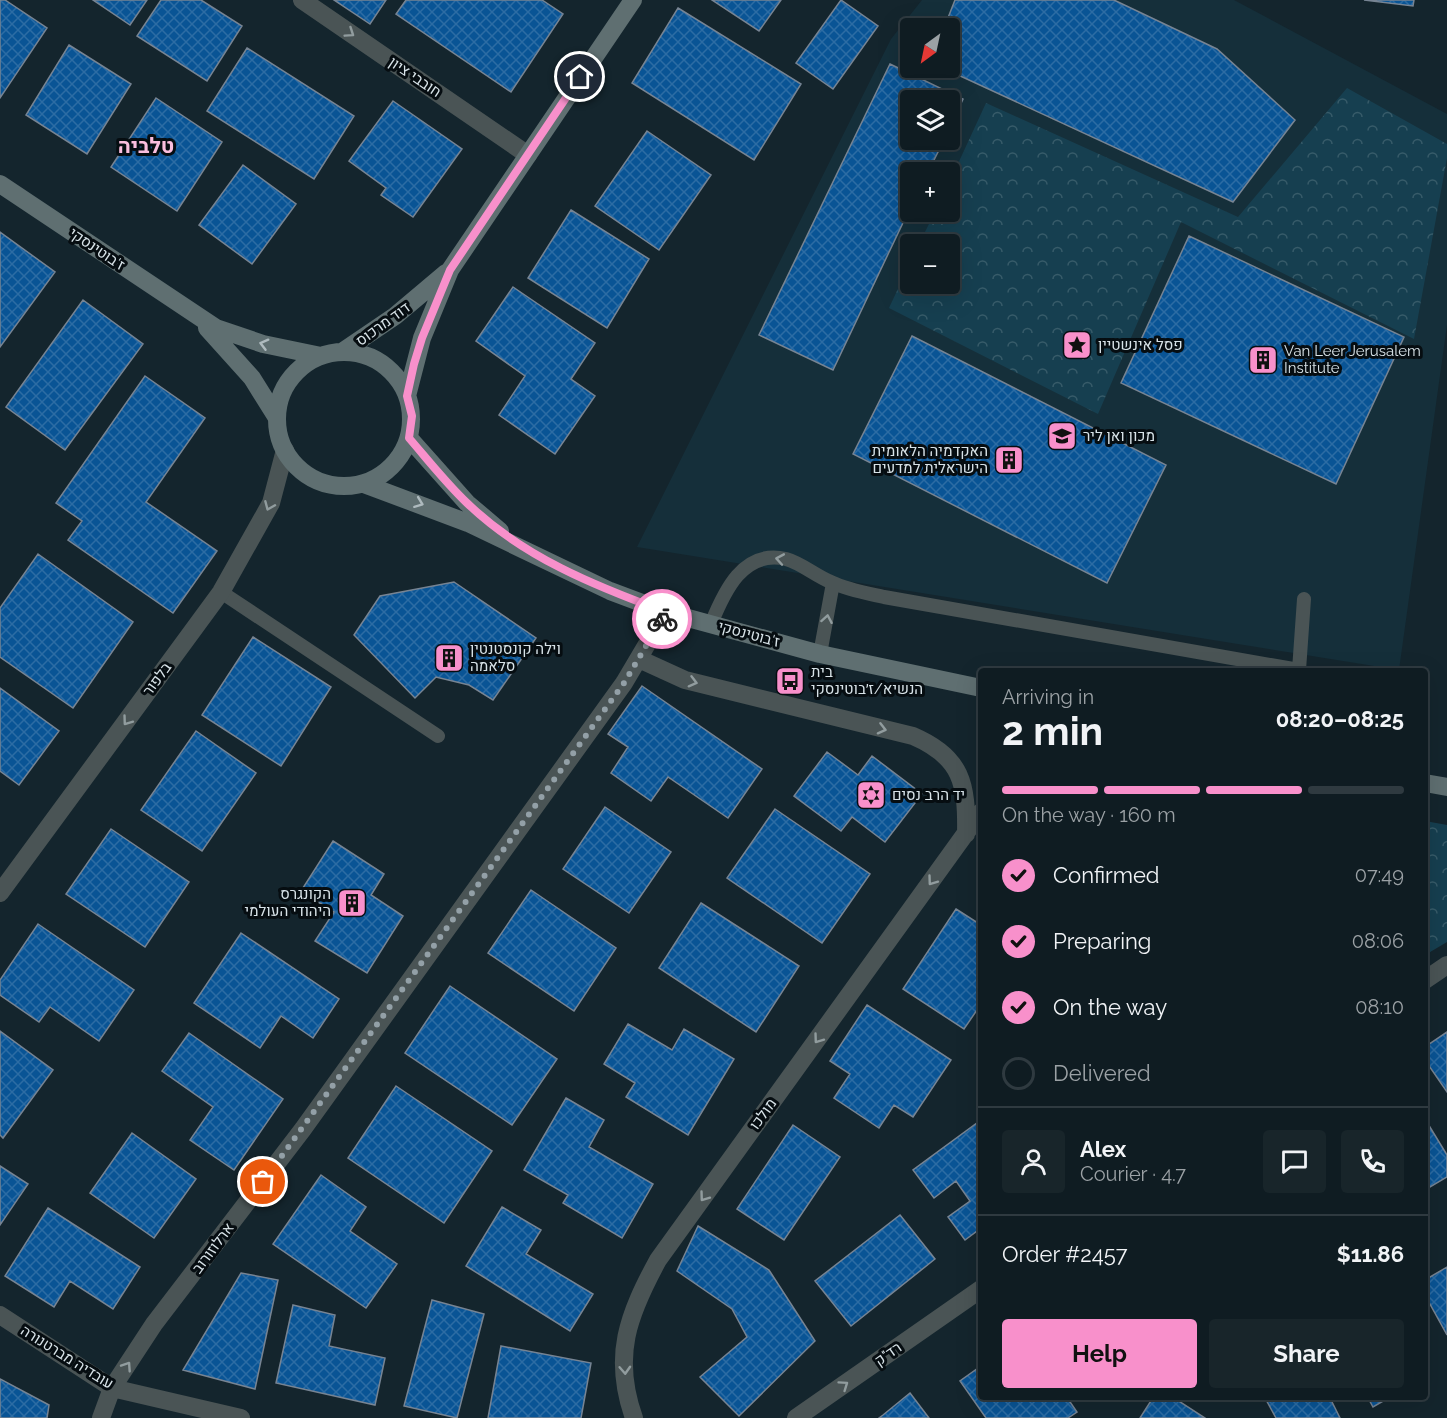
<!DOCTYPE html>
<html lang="en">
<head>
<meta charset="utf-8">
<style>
	:root { --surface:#0f1c22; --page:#18252a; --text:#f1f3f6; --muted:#9ba1a5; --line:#2f3a40; --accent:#f890cb }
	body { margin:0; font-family:Raleway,Heebo,sans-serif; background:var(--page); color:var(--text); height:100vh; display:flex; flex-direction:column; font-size:22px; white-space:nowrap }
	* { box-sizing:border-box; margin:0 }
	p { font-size:20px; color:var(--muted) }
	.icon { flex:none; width:33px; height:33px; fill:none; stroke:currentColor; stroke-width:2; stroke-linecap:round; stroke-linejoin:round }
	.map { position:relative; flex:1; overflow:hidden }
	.details { position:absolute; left:978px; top:668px; width:450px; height:732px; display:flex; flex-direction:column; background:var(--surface); border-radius:6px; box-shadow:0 6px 24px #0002,0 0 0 2px var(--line) }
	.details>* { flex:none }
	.needle { width:39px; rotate:213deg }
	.tools { position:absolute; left:900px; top:18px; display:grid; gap:12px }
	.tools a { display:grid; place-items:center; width:60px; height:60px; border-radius:6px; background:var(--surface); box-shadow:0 6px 24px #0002,0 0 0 2px var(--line); font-size:30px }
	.pin { position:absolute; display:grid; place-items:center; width:51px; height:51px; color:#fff; margin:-26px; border:3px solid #fff; border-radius:50%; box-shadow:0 2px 6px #0007 }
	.courier { position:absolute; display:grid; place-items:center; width:60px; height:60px; margin:-30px; border:4px solid #f890cb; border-radius:50%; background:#fff; color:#222; box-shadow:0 2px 8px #0007 }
	.summary em { font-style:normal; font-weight:700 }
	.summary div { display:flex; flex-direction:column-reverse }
	.summary { display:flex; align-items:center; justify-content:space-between; height:102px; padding:0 24px }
	h1 { font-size:39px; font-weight:700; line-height:45px }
	.bar { display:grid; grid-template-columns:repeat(4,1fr); gap:9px 6px; align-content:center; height:72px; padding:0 24px }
	.bar i { height:8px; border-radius:4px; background:var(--line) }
	.bar .on { background:var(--accent) }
	.bar p { grid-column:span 4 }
	.line { display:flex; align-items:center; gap:15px; padding:0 24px; border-top:2px solid var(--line) }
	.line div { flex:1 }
	.round { display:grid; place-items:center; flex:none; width:63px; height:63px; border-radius:6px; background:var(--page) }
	ol { padding:0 24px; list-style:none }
	li { display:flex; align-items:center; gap:18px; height:66px }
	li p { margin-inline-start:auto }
	li .icon { padding:6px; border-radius:50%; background:var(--accent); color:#111; stroke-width:4 }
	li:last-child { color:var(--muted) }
	li i { width:33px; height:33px; border:3px solid var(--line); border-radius:50% }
	.button { display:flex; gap:12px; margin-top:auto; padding:12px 24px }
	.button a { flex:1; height:69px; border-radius:6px; background:var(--accent); color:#111; font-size:24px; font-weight:700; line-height:69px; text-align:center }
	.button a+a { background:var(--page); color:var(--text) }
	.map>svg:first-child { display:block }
	.built { fill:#152f3a; fill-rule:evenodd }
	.park { fill:url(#park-crowns) }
	.building { fill:url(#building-cross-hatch); stroke:#778493; stroke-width:1.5 }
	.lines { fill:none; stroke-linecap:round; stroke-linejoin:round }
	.lane { stroke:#4a5455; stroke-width:14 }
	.street { stroke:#4a5455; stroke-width:18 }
	.secondary { stroke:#5f6f71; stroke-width:18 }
	.oneway { stroke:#919c9e }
	.oneway2 { stroke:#aebabe }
	.done { stroke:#93a0a7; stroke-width:6; stroke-dasharray:0 10.8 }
	.route { stroke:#f890cb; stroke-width:8 }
	.labels { text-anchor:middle; stroke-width:6; stroke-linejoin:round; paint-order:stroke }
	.street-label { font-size:15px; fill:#d8e3e8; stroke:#060d11 }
	.poi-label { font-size:15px; fill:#d8e3e8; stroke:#060d11; text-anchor:start }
	.district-label { font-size:21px; font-weight:bold; fill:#fabede; stroke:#060d11 }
</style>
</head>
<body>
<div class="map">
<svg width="1447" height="1418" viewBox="0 0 1447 1418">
	<defs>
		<pattern id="park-crowns" width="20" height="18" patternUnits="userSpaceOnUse" patternTransform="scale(1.5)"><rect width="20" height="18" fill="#163f50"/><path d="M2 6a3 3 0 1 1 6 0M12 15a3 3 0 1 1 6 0" fill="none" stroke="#375b69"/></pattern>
		<pattern id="building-cross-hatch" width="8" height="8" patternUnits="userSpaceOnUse" patternTransform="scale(1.5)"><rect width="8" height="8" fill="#095495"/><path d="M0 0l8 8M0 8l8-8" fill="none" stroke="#2c6ca4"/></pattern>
	</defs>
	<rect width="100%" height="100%" fill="#14252d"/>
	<!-- built -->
	<path class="built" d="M922,0h312l213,114v211l-48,345 -762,-123 254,-508zM910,28h40v40h-40zM910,100h40v40h-40zM910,172h40v40h-40zM910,244h40v40h-40z"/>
	<!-- park -->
	<path class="park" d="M1347,88l100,56v14l-33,181 -233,-117 -83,192 -209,-106 21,-45v21h40v-40h-31l16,-32h15v-31l36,-78 252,114z
		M1425,821l22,4v117l-22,13z"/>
	<!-- building -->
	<path class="building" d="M0,0h5l42,28 -47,70z
		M93,0h54l-17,25z
		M161,0h40l41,26 -35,55 -70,-45z
		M334,0h52l-16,24z
		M406,0h136l21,14 -52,78 -115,-78z
		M712,0h69l-22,31z
		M841,0l37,26 -45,63 -37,-26z
		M955,0h159l103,49 78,71 -62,82 -290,-134h7v-40h-6z
		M1364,0h50l-1,6z
		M678,8l123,76 -47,76 -122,-77z
		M69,45l62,39 -44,70 -61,-39z
		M247,48l107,68 -40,63 -107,-68z
		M890,64l73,35 -13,28v-27h-40v40h34l-16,32h-18v36l-77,162 -74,-35z
		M156,98l66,44 -45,69 -66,-44z
		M393,101l69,48 -49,68 -32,-22 5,-7 -37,-27z
		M647,131l64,44 -52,75 -64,-44z
		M243,165l53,39 -44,60 -53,-39z
		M571,210l78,49 -42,69 -79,-50z
		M0,232l55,40 -55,75z
		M1189,236l215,101 -68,147 -215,-101z
		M513,287l82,56 -24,36 24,17 -40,58 -56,-39 26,-39 -49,-35z
		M83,300l60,44 -78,106 -59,-43z
		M912,336l254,129 -59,118 -254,-129z
		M145,376l60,42 -59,84 71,49 -44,62 -105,-73 14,-19 -26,-18z
		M38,554l95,68 -60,86 -73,-51v-49z
		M454,582l82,56 -43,62 -24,-15 -33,-8 -21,21 -61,-63 26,-39z
		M253,637l78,50 -50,79 -79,-51z
		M642,686l120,83 -34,49 -60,-41 -17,24 -40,-28 17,-26 -20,-13z
		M0,688l59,43 -40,54 -19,-14z
		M196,731l60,42 -54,78 -61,-41z
		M827,752l31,23 14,-19 50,38 -37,48 -33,-25 -11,14 -47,-35z
		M605,807l66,45 -42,61 -66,-44z
		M775,809l95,65 -48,69 -95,-65z
		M111,829l78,53 -44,65 -79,-53z
		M333,841l51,33 -13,21 32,21 -36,57 -52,-32 19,-29 -33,-21z
		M531,890l85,58 -42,63 -86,-58z
		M701,903l98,63 -43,66 -97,-64z
		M956,909l25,16v84l-2,-2 -15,22 -61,-40z
		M38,924l96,66 -35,51 -49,-34 -11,15 -39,-27v-15z
		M241,933l98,66 -26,39 -32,-22 -21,32 -66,-45z
		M450,986l107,73 -45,66 -107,-72z
		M867,1005l84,55 -38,57 -19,-12 -15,23 -45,-30 16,-24 -20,-13z
		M628,1024l44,26 12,-21 50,30 -46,76 -62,-38 9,-14 -31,-19z
		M0,1031l53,39 -50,68 -3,-3z
		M1447,1032v60l-22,-32v-13z
		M189,1033l94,66 -49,71 -44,-30 23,-33 -51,-36z
		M396,1086l96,65 -48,72 -96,-65z
		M566,1098l38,22 -15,27 64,37 -31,54 -59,-35 5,-8 -44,-25z
		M1425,1119l22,36v22l-22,13z
		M981,1120v108l-16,12 -17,-23 22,-16 -14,-20 -22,17 -21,-28z
		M793,1125l47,32 -56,83 -47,-31z
		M132,1133l64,46 -42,59 -64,-45z
		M0,1166l28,18 -28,41z
		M321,1175l45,32 -16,24 47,33 -31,44 -93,-64z
		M502,1207l39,23 -15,24 67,40 -23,37 -104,-65z
		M48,1208l92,59 -27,42 -43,-28 -16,26 -49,-31z
		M900,1215l35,44 -84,67 -36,-45z
		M698,1226l71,44 46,71 -76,75 -39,-39 47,-40 -15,-28 -55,-38z
		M1447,1267v68l-22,-40v-15z
		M241,1273l37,7 -23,109 -72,-19z
		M432,1300l52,14 -27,104 -53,-12z
		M293,1305l42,10 -6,31 56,12 -10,47 -99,-22z
		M501,1346l90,17 -10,55h-93z
		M981,1366v30h85l11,16 -9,6h-82l-26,-37z
		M0,1379l49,26 -2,13h-47z
		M910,1393l19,25h-50l4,-3z
		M1154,1396h17l34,22h-65z
		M1264,1396h65l11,22h-64z
		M1367,1396h25l-19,11z"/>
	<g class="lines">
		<!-- lane -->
		<path class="lane" d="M221,592l217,144
			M711,624c13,-32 32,-75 75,-65 15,4 30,17 45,23 17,8 35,11 53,15l415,73 5,-71
			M820,654l13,-71"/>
		<!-- street -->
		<path class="street" d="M302,0l226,155
			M639,659l46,21 228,56c49,21 54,48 53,98
			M0,893l221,-301 50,-89 14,-53
			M1425,980l22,-15
			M0,1315l112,73 129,30
			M101,1418l11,-30 42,-64 149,-195 321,-446 42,-71
			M634,1418c-22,-62 -6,-103 24,-158l323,-448
			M796,1418l185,-129"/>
		<!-- secondary -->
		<path class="secondary" d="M0,184l216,144 47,16 58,12
			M207,328l45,50 25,40
			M277 419a67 67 0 1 1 134 0a67 67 0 1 1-134 0Z
			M342,352l53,-36 51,-43
			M407,396l15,-58 28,-68 183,-270
			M409,438l58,65 33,28
			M364,484l104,39 142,68 56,21 154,42 161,34
			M1425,783l22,4"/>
	</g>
	<!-- one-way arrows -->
	<defs><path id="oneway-chevron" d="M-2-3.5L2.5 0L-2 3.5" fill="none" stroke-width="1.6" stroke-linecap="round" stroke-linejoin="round" transform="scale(1.5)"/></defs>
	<g class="oneway">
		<use href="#oneway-chevron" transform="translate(350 33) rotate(34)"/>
		<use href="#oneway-chevron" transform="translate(269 506) rotate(113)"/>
		<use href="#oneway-chevron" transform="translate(780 559) rotate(-170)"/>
		<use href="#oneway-chevron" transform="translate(827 619) rotate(-80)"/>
		<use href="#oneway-chevron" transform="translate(693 682) rotate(15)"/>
		<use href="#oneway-chevron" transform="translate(127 721) rotate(126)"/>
		<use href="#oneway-chevron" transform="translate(882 729) rotate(14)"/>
		<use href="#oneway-chevron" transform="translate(932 881) rotate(126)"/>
		<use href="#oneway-chevron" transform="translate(818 1039) rotate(126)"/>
		<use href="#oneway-chevron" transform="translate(704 1197) rotate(126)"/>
		<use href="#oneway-chevron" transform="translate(127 1366) rotate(-56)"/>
		<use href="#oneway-chevron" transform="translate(625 1370) rotate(87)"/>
		<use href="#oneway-chevron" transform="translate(844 1385) rotate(-35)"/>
	</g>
	<g class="oneway2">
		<use href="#oneway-chevron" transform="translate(264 344) rotate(-165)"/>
		<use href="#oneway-chevron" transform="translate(419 503) rotate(21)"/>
	</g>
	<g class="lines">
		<!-- done -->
		<path class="done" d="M263,1182l361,-499 38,-64"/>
		<!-- route -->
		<path class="route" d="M580,77l-130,193 -28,68 -8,26 -7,32 5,20 -3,22c19,22 37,45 58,65 56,54 128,83 199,109l-4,7"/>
	</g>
	<!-- icons -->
	<defs>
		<g id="sight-square" transform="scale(1.5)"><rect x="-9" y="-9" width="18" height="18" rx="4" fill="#f890cb" stroke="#060d11"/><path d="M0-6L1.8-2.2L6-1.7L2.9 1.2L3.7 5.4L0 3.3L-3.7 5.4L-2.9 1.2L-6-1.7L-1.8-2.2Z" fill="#111"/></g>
		<g id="building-square" transform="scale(1.5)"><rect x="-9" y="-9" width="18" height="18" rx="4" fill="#f890cb" stroke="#060d11"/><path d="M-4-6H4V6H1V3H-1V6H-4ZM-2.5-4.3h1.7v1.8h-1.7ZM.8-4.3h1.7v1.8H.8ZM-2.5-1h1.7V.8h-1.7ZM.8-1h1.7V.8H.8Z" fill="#111"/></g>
		<g id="university-square" transform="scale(1.5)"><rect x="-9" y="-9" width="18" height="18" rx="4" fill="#f890cb" stroke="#060d11"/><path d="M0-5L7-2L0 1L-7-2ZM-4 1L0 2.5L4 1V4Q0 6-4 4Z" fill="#111"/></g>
		<g id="bus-square" transform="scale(1.5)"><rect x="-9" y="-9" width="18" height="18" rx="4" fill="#f890cb" stroke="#060d11"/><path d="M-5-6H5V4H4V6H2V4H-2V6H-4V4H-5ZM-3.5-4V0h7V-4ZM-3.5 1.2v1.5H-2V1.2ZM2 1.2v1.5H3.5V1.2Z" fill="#111"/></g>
		<g id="synagogue-square" transform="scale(1.5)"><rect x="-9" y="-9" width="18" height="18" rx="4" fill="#f890cb" stroke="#060d11"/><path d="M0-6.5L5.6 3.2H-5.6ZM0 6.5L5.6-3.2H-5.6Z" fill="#111"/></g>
	</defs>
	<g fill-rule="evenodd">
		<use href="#sight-square" x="1077" y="345"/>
		<use href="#building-square" x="1263" y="360"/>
		<use href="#university-square" x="1062" y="436"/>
		<use href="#building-square" x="1009" y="460"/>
		<use href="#building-square" x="449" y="658"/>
		<use href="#bus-square" x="790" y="681"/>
		<use href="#synagogue-square" x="871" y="795"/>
		<use href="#building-square" x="352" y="903"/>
	</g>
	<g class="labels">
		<!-- street labels -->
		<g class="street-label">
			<text transform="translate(415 77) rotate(34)" y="5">חובבי ציון</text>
			<text transform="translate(97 249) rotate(34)" y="5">ז'בוטינסקי</text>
			<text transform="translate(383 324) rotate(-36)" y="5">דוד מרכוס</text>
			<text transform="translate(749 634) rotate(15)" y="5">ז'בוטינסקי</text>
			<text transform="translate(157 679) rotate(-54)" y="5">בלפור</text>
			<text transform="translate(763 1114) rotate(-54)" y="5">מולכו</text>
			<text transform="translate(213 1248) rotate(-53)" y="5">ארלוזורוב</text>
			<text transform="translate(888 1354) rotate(-35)" y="5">רד"ק</text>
			<text transform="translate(67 1357) rotate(32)" y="5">עובדיה מברטנורה</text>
		</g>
		<!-- poi labels -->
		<g class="poi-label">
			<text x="1098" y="350">פסל אינשטיין</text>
			<text x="1284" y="356">Van Leer Jerusalem<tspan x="1284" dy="17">Institute</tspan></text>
			<text x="1083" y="441">מכון ואן ליר</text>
			<text x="988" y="456" text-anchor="end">האקדמיה הלאומית<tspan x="988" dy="17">הישראלית למדעים</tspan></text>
			<text x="470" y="654">וילה קונסטנטין<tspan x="470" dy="17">סלאמה</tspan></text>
			<text x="811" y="677">בית<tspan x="811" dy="17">הנשיא/ז׳בוטינסקי</tspan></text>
			<text x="892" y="800">יד הרב נסים</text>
			<text x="331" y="899" text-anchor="end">הקונגרס<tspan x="331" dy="17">היהודי העולמי</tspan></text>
		</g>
		<!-- district labels -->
		<g class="district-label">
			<text x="146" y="153">טלביה</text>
		</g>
	</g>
</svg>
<div class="tools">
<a><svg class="needle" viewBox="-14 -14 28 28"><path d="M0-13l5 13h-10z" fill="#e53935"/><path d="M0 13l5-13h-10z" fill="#9ba1a5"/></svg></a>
<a><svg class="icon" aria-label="layers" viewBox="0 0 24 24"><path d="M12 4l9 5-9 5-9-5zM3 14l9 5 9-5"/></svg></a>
<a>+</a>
<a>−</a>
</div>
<div class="pin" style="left:263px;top:1182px;background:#ea580c"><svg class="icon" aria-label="bag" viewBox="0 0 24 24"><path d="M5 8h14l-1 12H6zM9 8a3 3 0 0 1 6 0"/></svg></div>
<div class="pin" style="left:580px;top:77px;background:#1f2937"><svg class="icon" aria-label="home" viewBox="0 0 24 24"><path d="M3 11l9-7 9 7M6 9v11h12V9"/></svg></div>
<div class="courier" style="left:662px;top:619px"><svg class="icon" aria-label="bike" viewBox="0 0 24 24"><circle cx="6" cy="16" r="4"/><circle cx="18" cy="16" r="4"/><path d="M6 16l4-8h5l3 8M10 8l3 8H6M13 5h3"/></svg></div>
<section class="details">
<div class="summary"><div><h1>2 min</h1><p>Arriving in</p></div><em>08:20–08:25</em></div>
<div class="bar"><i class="on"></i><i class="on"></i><i class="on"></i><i></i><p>On the way · 160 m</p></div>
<ol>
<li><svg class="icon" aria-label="check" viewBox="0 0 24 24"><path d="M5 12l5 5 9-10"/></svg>Confirmed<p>07:49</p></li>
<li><svg class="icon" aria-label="check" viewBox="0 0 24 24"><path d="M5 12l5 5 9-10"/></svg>Preparing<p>08:06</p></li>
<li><svg class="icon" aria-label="check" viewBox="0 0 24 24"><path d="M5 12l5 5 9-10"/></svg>On the way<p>08:10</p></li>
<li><i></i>Delivered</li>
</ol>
<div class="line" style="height:108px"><a class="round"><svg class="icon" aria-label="person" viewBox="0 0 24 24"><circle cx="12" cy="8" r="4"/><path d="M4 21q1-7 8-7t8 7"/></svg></a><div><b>Alex</b><p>Courier · 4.7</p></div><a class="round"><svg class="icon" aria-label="chat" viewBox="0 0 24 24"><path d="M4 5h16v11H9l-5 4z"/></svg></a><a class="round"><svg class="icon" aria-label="phone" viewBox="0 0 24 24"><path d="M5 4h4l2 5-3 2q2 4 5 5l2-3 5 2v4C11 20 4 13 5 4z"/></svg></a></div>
<div class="line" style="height:78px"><div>Order #2457</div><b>$11.86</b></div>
<div class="button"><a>Help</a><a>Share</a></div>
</section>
</div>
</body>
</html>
